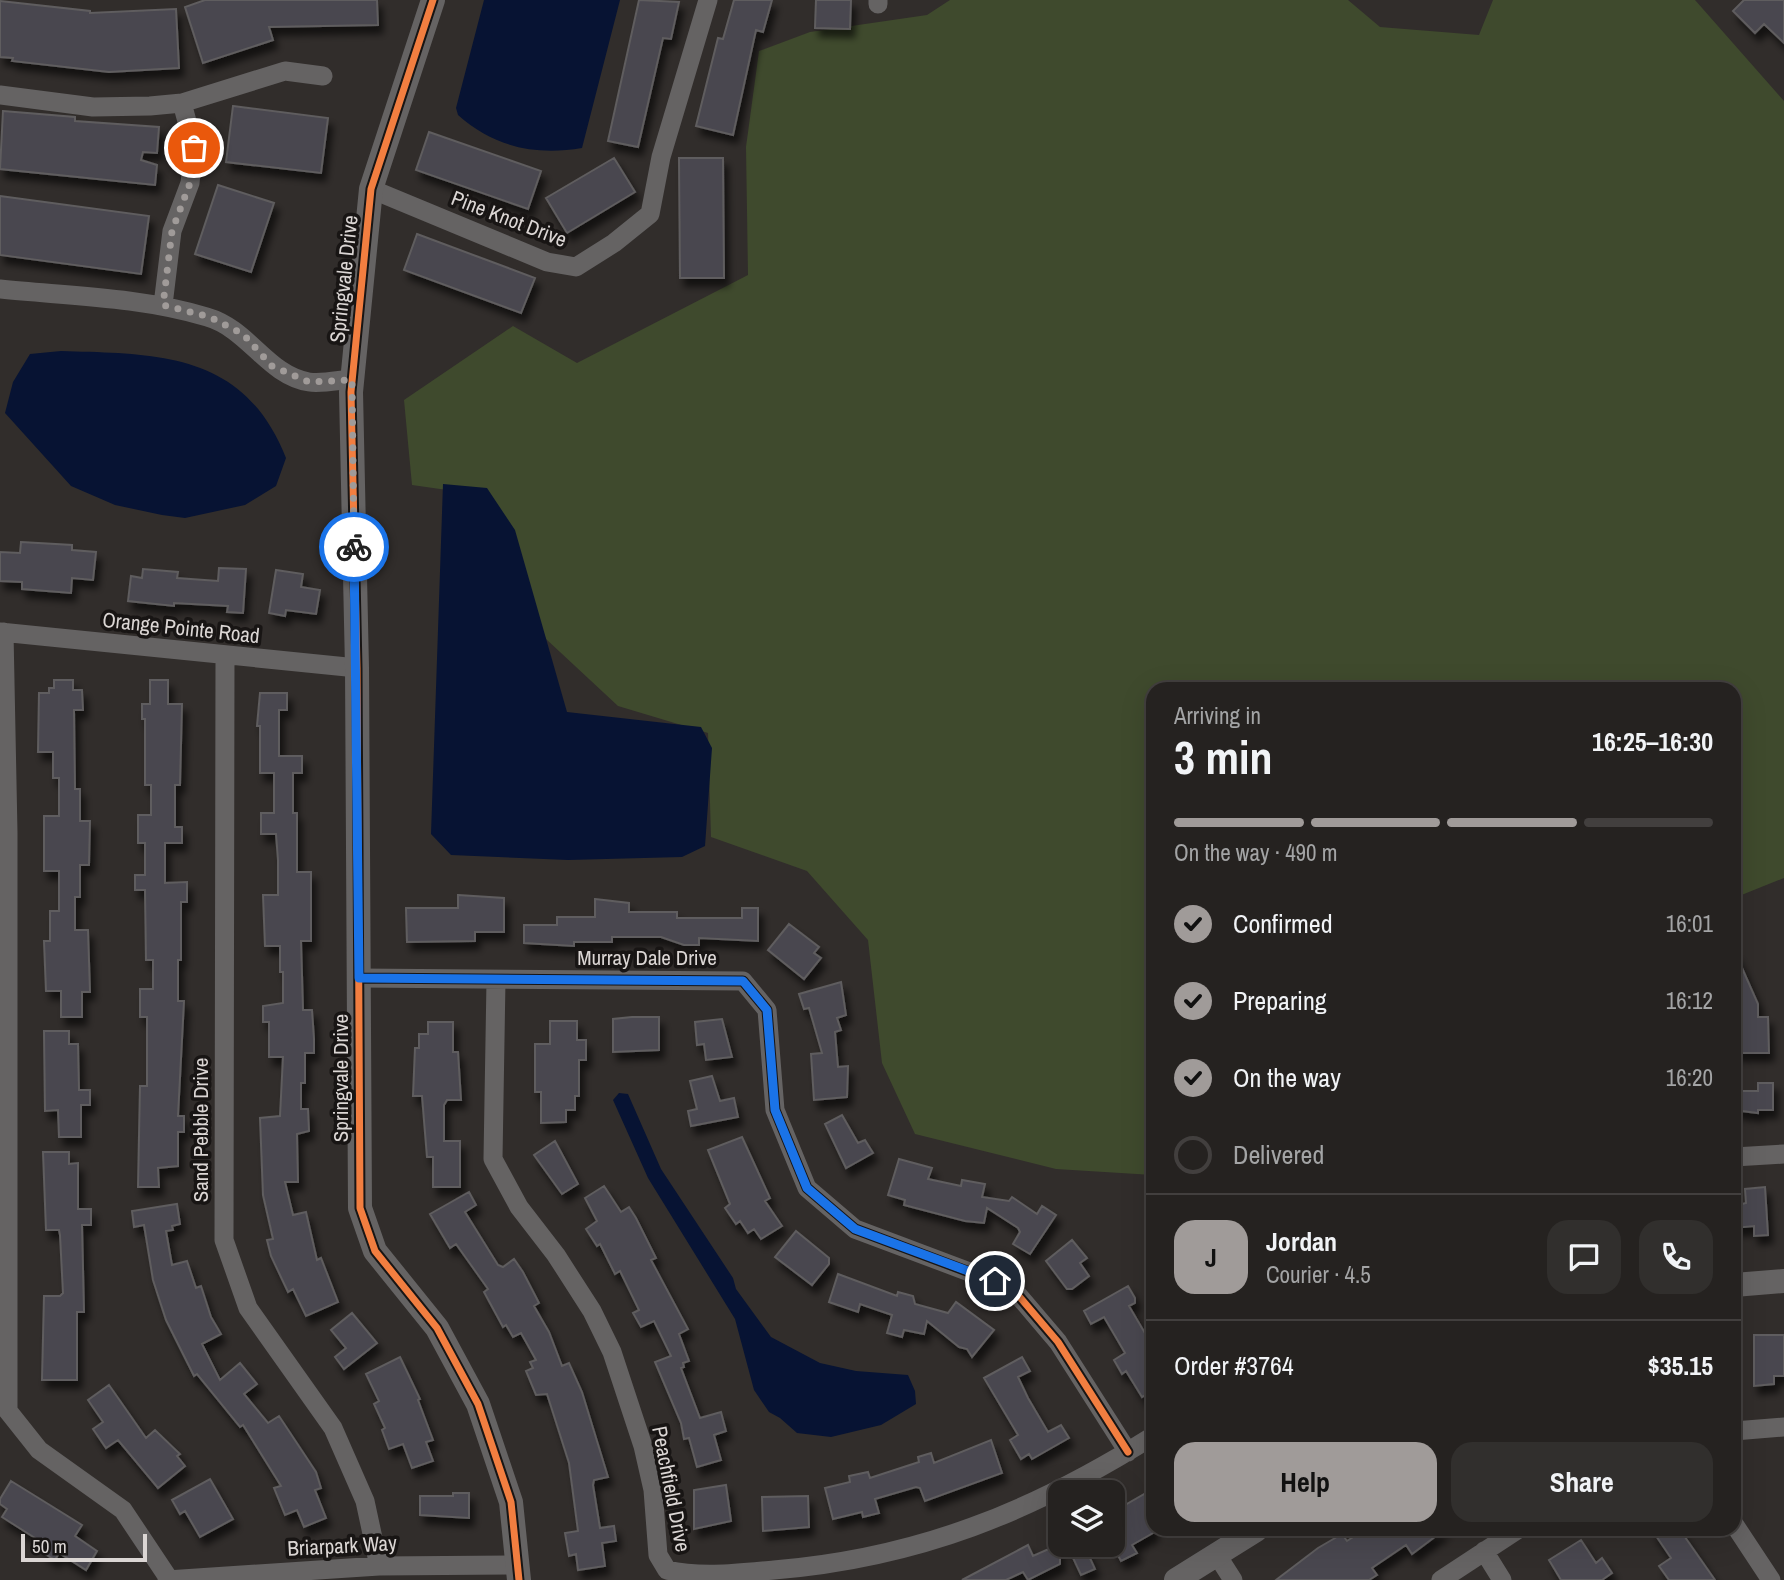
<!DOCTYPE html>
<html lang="en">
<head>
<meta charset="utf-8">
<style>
	:root { --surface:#252220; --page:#312f2d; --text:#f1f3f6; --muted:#a3a4a5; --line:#423f3e; --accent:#a09b99 }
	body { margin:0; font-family:"Archivo Narrow",sans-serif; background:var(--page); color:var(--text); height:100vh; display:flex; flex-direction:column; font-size:26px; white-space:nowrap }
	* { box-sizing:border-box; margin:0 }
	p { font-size:23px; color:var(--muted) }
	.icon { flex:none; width:38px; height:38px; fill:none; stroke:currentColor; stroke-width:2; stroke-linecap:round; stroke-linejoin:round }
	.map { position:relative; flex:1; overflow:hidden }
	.side { position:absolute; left:1146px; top:682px; width:595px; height:854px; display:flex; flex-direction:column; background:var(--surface); border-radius:21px; box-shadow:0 7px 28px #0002,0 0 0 2px var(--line) }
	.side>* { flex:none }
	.fabs { position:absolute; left:1048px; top:1480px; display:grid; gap:14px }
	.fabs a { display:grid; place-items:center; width:77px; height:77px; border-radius:14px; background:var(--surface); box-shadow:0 7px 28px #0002,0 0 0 2px var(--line); font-size:35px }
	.scale { position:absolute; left:21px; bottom:18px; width:126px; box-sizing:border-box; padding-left:7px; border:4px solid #dbd6d4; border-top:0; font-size:19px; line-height:24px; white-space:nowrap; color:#dbd6d4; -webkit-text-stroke:5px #181514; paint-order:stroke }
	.pin { position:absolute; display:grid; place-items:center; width:60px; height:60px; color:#fff; margin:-30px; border:4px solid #fff; border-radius:50%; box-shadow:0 2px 7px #0007 }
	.courier { position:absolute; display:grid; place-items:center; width:70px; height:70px; margin:-35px; border:5px solid #1a73e8; border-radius:50%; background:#fff; color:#222; box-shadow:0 2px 9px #0007 }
	.summary em { font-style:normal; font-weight:800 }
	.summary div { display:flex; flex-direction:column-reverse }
	.summary { display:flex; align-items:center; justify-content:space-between; height:119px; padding:0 28px }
	h1 { font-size:46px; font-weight:800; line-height:52px }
	.bar { display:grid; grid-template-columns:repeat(4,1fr); gap:10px 7px; align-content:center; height:84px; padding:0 28px }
	.bar i { height:9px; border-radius:5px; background:var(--line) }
	.bar .current { background:var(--accent) }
	.bar p { grid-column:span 4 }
	.line { display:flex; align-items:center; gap:18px; padding:0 28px; border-top:2px solid var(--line) }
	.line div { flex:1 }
	.round { display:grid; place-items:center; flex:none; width:74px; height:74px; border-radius:21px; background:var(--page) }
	ol { padding:0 28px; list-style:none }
	li { display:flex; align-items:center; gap:21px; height:77px }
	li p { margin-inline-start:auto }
	li .icon { padding:7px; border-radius:50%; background:var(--accent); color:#111; stroke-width:4 }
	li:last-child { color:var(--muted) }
	li i { width:38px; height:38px; border:4px solid var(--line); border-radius:50% }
	.button { display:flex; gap:14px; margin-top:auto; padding:14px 28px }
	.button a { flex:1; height:80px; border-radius:21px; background:var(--accent); color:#111; font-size:28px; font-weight:800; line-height:80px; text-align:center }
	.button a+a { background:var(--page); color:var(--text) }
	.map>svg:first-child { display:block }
	.green { fill:#3f4a2d }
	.water { fill:#071333 }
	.building { fill:#49474f; stroke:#5f5d5e; stroke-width:2; filter:url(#shadow) }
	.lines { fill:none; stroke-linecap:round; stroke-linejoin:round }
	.minor { stroke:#656363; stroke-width:19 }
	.tertiary { stroke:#656363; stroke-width:24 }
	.cycleway-casing { stroke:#181514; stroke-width:11 }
	.cycleway { stroke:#f27e40; stroke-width:7 }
	.done { stroke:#a09b99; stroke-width:7; stroke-dasharray:0 12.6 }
	.route { stroke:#1a73e8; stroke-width:9 }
	.labels { text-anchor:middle; stroke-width:7; stroke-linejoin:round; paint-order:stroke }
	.street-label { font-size:21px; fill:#dbd6d4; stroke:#181514 }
</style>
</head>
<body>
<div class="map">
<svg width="1784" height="1580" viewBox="0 0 1784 1580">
	<defs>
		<filter id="shadow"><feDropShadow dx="4.5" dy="8" stdDeviation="3.5" flood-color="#0009"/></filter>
	</defs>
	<rect width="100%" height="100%" fill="#312d2b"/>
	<!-- green -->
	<path class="green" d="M950,0h398l32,27 99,8 14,-35h202l89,101v777l-50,20v-208h-581v485l-97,-6 -141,-35 -33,-71 -14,-123 -61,-69 -96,-34 -3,-104 -90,-27 -72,-67 -57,-143 -77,-11 -8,-85 109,-74 64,37 171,-88 -2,-128 13,-96 51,-19 117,-17z"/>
	<!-- water -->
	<path class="water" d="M484,0h136l-38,148c-47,8 -88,-1 -124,-33l-2,-7z
		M61,351c98,3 183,1 225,107l-10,28 -31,19 -60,13 -23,-3 -47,-10 -44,-19 -66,-73 8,-31 17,-28z
		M443,484l44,4 28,42 52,182 134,15 11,21 -7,98 -23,11 -114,3 -117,-5 -20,-21z
		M619,1093l9,1 33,75 72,109 3,11 35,48 49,26 36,8 52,4 7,16 1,13 -35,21 -50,12 -34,-4 -17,-15 -11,-6 -15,-22 -19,-71 -87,-141 -35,-78z"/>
	<!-- building -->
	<path class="building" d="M205,0h172l1,25 -109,2 4,13 -70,23 -18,-56z
		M639,0l40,2 -8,37 -8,-1 -25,109 -30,-6z
		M734,0h38l-9,32 -7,-2 -23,105 -37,-9 22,-88 5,1z
		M816,0h35l-1,29 -35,-1z
		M1744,0h40v43l-20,-19 -9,9 -22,-22z
		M0,1l90,10v2l86,-4 3,59 -70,4 -97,-11 1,-3 -13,-1z
		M233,106l95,12 -7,55 -95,-11z
		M3,111l72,6v4l84,6 -2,26 -14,-1 -2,8 16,5 -2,20 -155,-16z
		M429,132l112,39 -13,38 -112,-39z
		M614,158l21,34 -68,41 -21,-35z
		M679,158h44l1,120h-44z
		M218,185l56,18 -23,69 -56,-18z
		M0,196l149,20 -8,58 -141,-19z
		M417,234l118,44 -14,35 -117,-43z
		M21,542l51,3v5l24,2 -3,28 -21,-2 -1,15 -49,-4v-7l-22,-1v-29l20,1z
		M219,568l27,1 -3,44 -16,-1 1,-6 -54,-3v3l-46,-5 3,-25 11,2 1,-9 35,3 -1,6 41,3z
		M276,570l27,4 -2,13 19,3 -4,24 -30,-4 -1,6 -16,-3z
		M54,680h19v10h9l1,20h-9l1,79h5v32h10l-1,44h-9v32h-5v33h13l2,62h-8v25h-21v-26h-15l-2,-50h6v-30h9v-40h-15v-55h15v-38h-6v-26h-15l1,-59h10v-5h5z
		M150,680h18v24h14l-2,81h-5v42h7v16h-17v40l22,-1v20h-6v58h-3v41h6l-6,115h6v16h-6v34l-20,2 1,19h-21l2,-101h7v-69h-7v-28h13v-29h-7l-1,-70h-10v-15h10v-32h-7v-28h13v-30h-6v-66h-3v-15h8z
		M260,693h27v17h-8v46h23v17h-9v40h4v59h14v69h-10l2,69h9l2,29v14h-9v30h-4v26h7l1,22 -12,3 1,48h-13l8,33 13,-3 11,48 4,-2 17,44 -32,14 -13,-27 -5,3 -17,-36 -4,-16 6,-1 -10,-44 -3,-77 20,-2 3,-59h-14v-35h-6v-16l20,-3v-31h-3v-26h-15l-2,-51h15v-35l-2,-26h-15v-21h13v-40h-14v-47h-3z
		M458,895l46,3v34h-29v9l-68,1 -1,-34h52z
		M595,899l34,4v9h48v6h65v-10h16v33l-59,-3v7h-15l-23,-8h-49v5h-38v4l-50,-3v-18h33v-8h38z
		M789,924l30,23 -5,6 7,5 -17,21 -36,-29z
		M1735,952l23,52v13h10l1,36h-35z
		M841,982l5,33 -9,3 4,12 -6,2 3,35 10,-1 -1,31 -33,3 -3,-46 11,-1 -13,-45 -5,1 -5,-15z
		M632,1017h27v33l-46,2v-33z
		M722,1019l10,38 -26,3 -2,-16 -7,1 -2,-23z
		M550,1021h27v19h9v20h-7v36h-4v14h-9v12l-25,1v-31h-6v-48h15z
		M428,1022h25v30h5l3,48h-14l-3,5v36h16v46h-27v-30h-6l-5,-61h-9l2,-48h4v-14h9z
		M44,1031h25v13h9l1,46h11v15h-9v32h-22l-1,-27 -13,1z
		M712,1076l8,25 14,-3 4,19 -47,9 -3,-15 9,-2 -7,-28z
		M1758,1083h15v27h-15v3l-24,-3v-19h24z
		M842,1115l16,28 7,-3 8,13 -27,15 -21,-44z
		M742,1137l28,61 -5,3 17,25 -21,13 -7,-10 -6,4 -8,-12 -4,3 -11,-16 5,-4 -22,-54z
		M555,1141l23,43 -16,10 -28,-39z
		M43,1152h26v12l9,-1v46h13v16h-9l2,87h-7v68h-35l2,-84h16l3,-3 -3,-58 -1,-5h-13z
		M899,1159l33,9 -4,11 33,7 1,-6 23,4 -3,13 27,4 3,-4 25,17 5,-8 14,9 -26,39 -17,-10 7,-12 -2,-4 -31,-20 -3,15 -19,-2 -61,-16 1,-5 -17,-5z
		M604,1186l17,26 8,-5 7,11 20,40 -5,2 37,69 -9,5 10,27 -6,2 1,4 -3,1 19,50 21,-6 5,19 -12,4 7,25 -24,7 -8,-29 -5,1 -3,-16 -26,-61 16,-6 -17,-35 -13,6 -8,-14 6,-3 -19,-39 -5,3 -15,-30 -3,2 -11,-17 11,-8 -12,-23z
		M1765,1187l3,48 -14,1v-10l-20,2v-22l12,-3 -1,-14z
		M469,1192l7,13 -11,7 33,53 5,2 11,-8 9,13 16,31 -5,3 15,26 13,34 7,-3 13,29 26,85 -14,3 -1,5 7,43 14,-2 2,15 -14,2 3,23 -27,4 -2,-16 -7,2 -4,-23 13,-2 -9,-68 -22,-69 -11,1 -10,-24 7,-3 -3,-6 6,-2 -15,-27 -8,4 -7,-12 -3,2 -19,-35 4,-3 -32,-45 -6,4 -20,-34z
		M177,1204l3,20 -8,2 1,4 -7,1 6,34 15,-4 9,27 5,-2 10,31 10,17 -19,10 18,36 20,-17 17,21 -13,10 24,29 11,-7 37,56 5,16 -6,2 11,28 -22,9 -7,-17 -12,5 -11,-27 7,-2 -38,-61 -3,2 -43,-53 -3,2 -28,-56 -13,-40 -9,-55 -10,2 -2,-16z
		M796,1231l33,27v6l-17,21 -37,-28z
		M1072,1240l15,18 -7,5 9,13 -17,13h-5l-21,-28z
		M838,1274l59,22 1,-4 15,4 2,8 33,9 8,-11 38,28 -22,27 -5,-8 -8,-2 -32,-26 -3,13 -20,-4 -2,7 -15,-4 5,-18 -32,-11 -2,8 -29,-10z
		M1128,1286l7,12v5l-6,3 20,34 4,-3v53l-11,7 -16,-26 -4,3 -8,-14 11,-7 -21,-36 -13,7 -7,-13z
		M352,1313l25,30 -33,26 -9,-12 11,-9 -15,-18z
		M1754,1335h30v41h-10v8l-20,2z
		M400,1357l20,42 -2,1 15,40 -7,2 7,19 -21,7 -9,-24 -14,5 -7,-19 3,-2 -11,-24 5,-3 -13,-27z
		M1022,1357l8,14 -12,6 10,21 20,34 13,-7 8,13 -37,21 -3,-5 -8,5 -11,-19 8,-5 -34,-57z
		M109,1385l37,53 9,-8 25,24 -3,2 8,10 -27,22 -40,-48 -12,8 -13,-19 10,-7 -15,-22z
		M991,1440l11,33 -77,28 -5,-13 -4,-1 -41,12 4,14 -16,4 -1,-5 -29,7 -8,-31 25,-6 -1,-6 19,-4 2,6 49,-16 -1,-5 13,-4 3,10z
		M210,1479l23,40 -33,18 -15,-26 -5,3 -8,-14z
		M11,1481l71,44 -7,11 22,15 -11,19 -27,-17 -4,7 -13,-8 4,-7 -44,-28 5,-8 -7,-5v-5z
		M726,1485l5,36 -37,8v-39z
		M1153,1489v44l-21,12 5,8 -16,8 -8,-15v-16l5,-2 -5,-16z
		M453,1493h16v25l-49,-3v-19h33z
		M808,1496l1,31 -46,4 -1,-34z
		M1364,1530h80l-32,24 -6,-9 -34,23 5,7 -8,5h-93l42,-32 24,-14 5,7z
		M1652,1530h28l35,50h-46l-10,-14 12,-8z
		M1581,1540l15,23 6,-5 10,15 -10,7h-41l-12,-20z
		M1060,1544v20l-32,16 -5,-8 -17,8h-44l66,-35 5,11z
		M1067,1545h17l11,24 -14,6z"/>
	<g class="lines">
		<!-- minor -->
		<path class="minor" d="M878,0v4
			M0,95l93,12 57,-1 32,-3 103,-32 38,5
			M371,189l176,73 29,5 38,-24 36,-29 11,-57 47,-157
			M0,289c68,7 141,8 207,28 42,12 60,58 102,65 13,2 30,-2 43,-3
			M163,305l9,-74 18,-48 4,-36 -12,-44
			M0,632l357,36
			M4,632l4,201v578l31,39 84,60 46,69
			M225,655l-1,585 24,68 85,120 32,73 14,65
			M359,978l384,3 24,29 8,100 32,78 48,41 157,59 46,54 70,110
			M496,980l-3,179 26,48 37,48 36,56 20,41 31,94 10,44 5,65 9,15c34,8 73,3 107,0 144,-12 258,-58 379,-134
			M1734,1157l50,-3
			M1734,1431l50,-4
			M1734,1524l37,56
			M1484,1551l18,29
			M1217,1555l16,25
			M167,1580l212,-14 140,-1
			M1441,1580l76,-50"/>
		<!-- tertiary -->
		<path class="tertiary" d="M433,0l-62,189 -20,203 6,276 3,540 15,43 62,77 41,76 33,98 8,78
			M1734,1285l50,-4
			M1176,1580l80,-50"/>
		<!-- cycleway casing -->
		<g class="cycleway-casing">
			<path id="cycleway" d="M433,0l-62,189 -20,203 6,276 3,540 15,43 62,77 41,76 33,98 8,78
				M359,978l384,3 24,29 8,100 32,78 48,41 157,59 46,54 70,110"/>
		</g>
		<!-- cycleway -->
		<use href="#cycleway" class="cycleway"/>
	</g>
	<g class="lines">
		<!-- done -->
		<path class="done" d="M194,148l-4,35 -18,48 -9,74 47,12 33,17 29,32 37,16 43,-2 2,167"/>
		<!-- route -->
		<path class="route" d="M354,547l5,431 384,3 24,29 8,100 32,78 48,41 140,52"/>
	</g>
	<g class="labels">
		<!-- street labels -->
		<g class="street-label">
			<text transform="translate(509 219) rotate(21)" y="7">Pine Knot Drive</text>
			<text transform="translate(344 279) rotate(-84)" y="7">Springvale Drive</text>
			<text transform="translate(181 628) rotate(6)" y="7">Orange Pointe Road</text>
			<text x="647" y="965">Murray Dale Drive</text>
			<text transform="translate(341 1078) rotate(-90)" y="7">Springvale Drive</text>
			<text transform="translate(201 1130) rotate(-90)" y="7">Sand Pebble Drive</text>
			<text transform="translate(671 1489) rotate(79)" y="7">Peachfield Drive</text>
			<text transform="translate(342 1546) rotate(-3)" y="7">Briarpark Way</text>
		</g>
	</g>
</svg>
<div class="fabs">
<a><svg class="icon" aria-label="layers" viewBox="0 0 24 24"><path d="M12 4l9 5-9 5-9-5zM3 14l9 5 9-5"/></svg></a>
</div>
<div class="scale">50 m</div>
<div class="pin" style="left:194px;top:148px;background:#ea580c"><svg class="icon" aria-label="bag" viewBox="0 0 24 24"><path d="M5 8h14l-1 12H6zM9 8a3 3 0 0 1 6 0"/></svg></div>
<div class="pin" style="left:995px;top:1281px;background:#1f2937"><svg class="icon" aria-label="home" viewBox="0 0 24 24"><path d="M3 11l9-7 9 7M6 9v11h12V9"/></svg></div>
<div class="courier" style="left:354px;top:547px"><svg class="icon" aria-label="bike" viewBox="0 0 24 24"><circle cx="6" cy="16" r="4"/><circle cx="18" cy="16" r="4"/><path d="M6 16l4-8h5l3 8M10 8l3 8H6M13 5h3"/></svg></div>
<section class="side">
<div class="summary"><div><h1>3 min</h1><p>Arriving in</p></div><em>16:25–16:30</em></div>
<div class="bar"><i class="current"></i><i class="current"></i><i class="current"></i><i></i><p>On the way · 490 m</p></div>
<ol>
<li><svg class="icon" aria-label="check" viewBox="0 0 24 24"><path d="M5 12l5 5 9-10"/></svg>Confirmed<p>16:01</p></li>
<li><svg class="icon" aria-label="check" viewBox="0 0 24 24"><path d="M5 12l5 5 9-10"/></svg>Preparing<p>16:12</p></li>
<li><svg class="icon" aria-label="check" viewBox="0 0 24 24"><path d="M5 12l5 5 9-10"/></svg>On the way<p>16:20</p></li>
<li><i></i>Delivered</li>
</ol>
<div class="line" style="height:126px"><b class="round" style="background:var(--accent);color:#111">J</b><div><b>Jordan</b><p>Courier · 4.5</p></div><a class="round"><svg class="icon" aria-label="chat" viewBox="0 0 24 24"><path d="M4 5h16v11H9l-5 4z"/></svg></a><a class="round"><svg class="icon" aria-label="phone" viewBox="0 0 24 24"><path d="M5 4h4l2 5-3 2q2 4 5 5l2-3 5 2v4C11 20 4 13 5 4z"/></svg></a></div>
<div class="line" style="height:91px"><div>Order #3764</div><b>$35.15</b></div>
<div class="button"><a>Help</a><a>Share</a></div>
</section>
</div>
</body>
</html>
